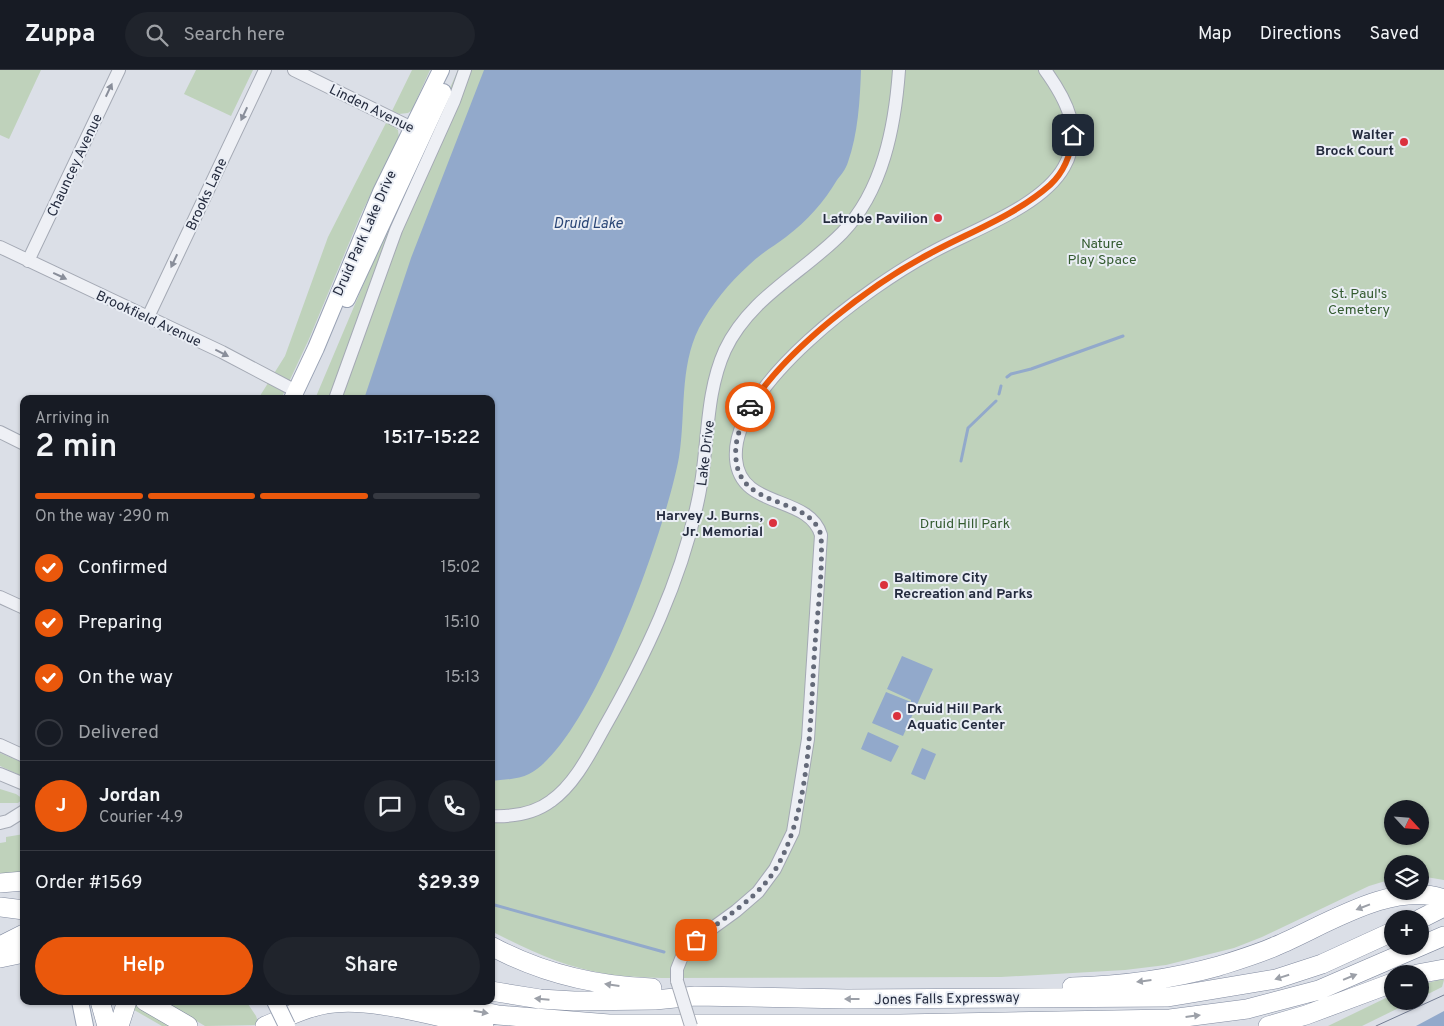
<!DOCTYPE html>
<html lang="en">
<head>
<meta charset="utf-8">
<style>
	:root { --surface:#171b24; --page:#20242c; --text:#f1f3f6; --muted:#9ea1a6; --line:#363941; --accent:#ea580c }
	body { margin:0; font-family:Overpass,sans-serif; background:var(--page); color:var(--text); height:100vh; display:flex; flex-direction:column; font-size:19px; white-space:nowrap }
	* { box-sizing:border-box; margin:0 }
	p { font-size:16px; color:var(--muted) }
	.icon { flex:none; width:28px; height:28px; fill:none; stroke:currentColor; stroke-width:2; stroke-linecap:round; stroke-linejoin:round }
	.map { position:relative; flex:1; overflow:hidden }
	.panel { position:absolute; left:20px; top:325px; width:475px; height:610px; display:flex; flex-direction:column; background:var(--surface); border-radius:10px; box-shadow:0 1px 4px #0004 }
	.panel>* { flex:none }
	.needle { width:32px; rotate:116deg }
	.tools { position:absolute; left:1384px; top:730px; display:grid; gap:10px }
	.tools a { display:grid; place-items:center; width:45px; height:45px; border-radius:50%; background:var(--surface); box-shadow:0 1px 4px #0004; font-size:25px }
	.pin { position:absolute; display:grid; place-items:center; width:42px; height:42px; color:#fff; margin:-21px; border-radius:10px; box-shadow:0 2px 8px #0006 }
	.courier { position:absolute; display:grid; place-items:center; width:50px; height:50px; margin:-25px; border:4px solid #ea580c; border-radius:50%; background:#fff; color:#222; box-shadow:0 1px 6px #0007 }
	.overview em { font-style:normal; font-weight:600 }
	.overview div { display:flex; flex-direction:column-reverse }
	.overview { display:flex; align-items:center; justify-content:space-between; height:85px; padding:0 15px }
	h1 { font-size:32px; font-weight:600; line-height:38px }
	.bar { display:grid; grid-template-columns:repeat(4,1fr); gap:8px 5px; align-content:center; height:60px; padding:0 15px }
	.bar i { height:6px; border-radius:4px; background:var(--line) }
	.bar .active { background:var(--accent) }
	.bar p { grid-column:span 4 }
	.line { display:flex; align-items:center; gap:12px; padding:0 15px; border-top:1px solid var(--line) }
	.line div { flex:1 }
	.round { display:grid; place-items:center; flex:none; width:52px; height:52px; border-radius:26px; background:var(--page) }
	ol { padding:0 15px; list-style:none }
	li { display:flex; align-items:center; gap:15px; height:55px }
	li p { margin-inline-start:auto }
	li .icon { padding:5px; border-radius:50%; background:var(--accent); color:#fff; stroke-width:4 }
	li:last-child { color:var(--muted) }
	li i { width:28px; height:28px; border:2px solid var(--line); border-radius:50% }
	.button { display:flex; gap:10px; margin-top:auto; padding:10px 15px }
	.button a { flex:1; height:58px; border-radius:30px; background:var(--accent); color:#fff; font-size:20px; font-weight:600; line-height:58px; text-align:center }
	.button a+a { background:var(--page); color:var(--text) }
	header { display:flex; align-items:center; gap:30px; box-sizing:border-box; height:70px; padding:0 25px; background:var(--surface); border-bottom:1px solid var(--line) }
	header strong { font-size:24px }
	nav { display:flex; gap:28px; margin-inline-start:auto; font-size:18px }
	.search { width:350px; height:45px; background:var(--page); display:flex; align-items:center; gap:12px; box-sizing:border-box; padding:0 18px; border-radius:28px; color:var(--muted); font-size:19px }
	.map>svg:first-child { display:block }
	.green { fill:#bfd2bb; fill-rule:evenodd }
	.water { fill:#92a9cb }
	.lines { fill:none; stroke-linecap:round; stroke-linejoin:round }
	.stream { stroke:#92a9cb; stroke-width:3 }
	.minor-casing { stroke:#a4a9b4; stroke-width:14 }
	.major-casing { stroke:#99a2b4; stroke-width:18 }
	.highway-casing { stroke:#818a9f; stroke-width:20 }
	.minor { stroke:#eef0f5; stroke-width:12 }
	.major { stroke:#fff; stroke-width:16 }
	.highway { stroke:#fff; stroke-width:19 }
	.tram { stroke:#737c92; stroke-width:1 }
	.minor-bridge-casing { stroke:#a4a9b4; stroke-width:14; stroke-linecap:butt }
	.major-bridge-casing { stroke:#99a2b4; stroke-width:18; stroke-linecap:butt }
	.minor-bridge { stroke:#eef0f5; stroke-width:12 }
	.major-bridge { stroke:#fff; stroke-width:16 }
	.oneway { fill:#898e9a }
	.oneway2 { fill:#9ca0a8 }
	.done { stroke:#646a79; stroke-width:5; stroke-dasharray:0 9 }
	.route { stroke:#ea580c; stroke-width:6 }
	.poi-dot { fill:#db313d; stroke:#eaeef5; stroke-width:2 }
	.labels { text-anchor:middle; stroke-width:4; stroke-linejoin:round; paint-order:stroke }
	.street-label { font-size:14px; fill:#242b3e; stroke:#eaeef5 }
	.poi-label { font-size:14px; font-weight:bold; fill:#242b3e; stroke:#eaeef5; text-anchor:end }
	.park-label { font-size:14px; fill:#345b30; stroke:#eaeef5 }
	.water-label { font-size:15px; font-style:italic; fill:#2a4676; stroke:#eaeef5 }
</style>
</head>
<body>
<header>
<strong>Zuppa</strong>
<div class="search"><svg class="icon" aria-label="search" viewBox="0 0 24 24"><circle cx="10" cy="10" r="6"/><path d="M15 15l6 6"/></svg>Search here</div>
<nav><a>Map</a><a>Directions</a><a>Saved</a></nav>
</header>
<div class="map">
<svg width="1444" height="956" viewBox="0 0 1444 956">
	<rect width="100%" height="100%" fill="#dbdfe7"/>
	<!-- green -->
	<path class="green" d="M0,0h41l-32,69 -9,-4z
		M196,0h57l-22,46 -47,-22z
		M412,0h18l-18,40 -4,3 -9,1 -7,-3z
		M458,0h986v810l-24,-4v-12h-28v15l-23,7 -107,51 -28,11 -68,17 -41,5 -124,7 -339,1c-18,-1 -37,-1 -55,-4 -41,-6 -79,-24 -116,-43v-532h-176l62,-147zM1392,739h28v27h-28z
		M387,51l11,9 1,8 -37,74 -53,127 -28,60h-23l27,-43 43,-119z
		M0,683l24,10v14l-24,-11z
		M0,719l16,5 7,5 -5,4h-18z
		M24,764v39l-24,3v-33l6,-1v-5z
		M1439,910h5l-2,7 -22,11v-13z
		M1392,925v6h21l-51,25h-34z
		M134,931l45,25h-17l-40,-23z
		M163,931h83l10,15 3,9 -54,1z"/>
	<!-- water -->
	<path class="water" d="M484,0h377c-1,30 -3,64 -13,92 -2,7 -7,13 -11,18 -13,22 -30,41 -51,57 -12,9 -26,17 -37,28 -19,17 -38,40 -50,63 -20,40 -13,86 -20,129 -12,69 -88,285 -150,317 -10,5 -26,6 -38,7v-382h-127l47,-141z
		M902,586l31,13 -30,67 -31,-13 14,-31 25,10v-2l-24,-11z
		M868,662l31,14 -8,16 -30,-13z
		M922,678l14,6 -11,26 -14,-6z
		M1444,941v15h-28z"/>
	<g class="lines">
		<!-- stream -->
		<path class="stream" d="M1007,307l4,-3 20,-5 92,-33
			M999,324l2,-8
			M961,391l7,-33 28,-27
			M491,834l173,48"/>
		<!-- minor casing -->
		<g class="minor-casing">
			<path id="minor" d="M294,0l126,62
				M0,177l222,105 74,39
				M28,191l91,-191
				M148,247l117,-247
				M335,329l61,-169 58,-129 11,-31
				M0,362l24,12
				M0,527l24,11
				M0,675l24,11
				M0,704l24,10
				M491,746c21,1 44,-3 60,-15 24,-17 39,-48 53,-73 41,-72 77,-147 94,-228 11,-49 6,-104 27,-150 25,-53 78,-77 117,-117 41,-42 53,-107 57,-163
				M0,753l8,-2 16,-10
				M677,911v-12l6,-15 13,-14 40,-29 22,-19 17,-23 18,-37 15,-93 13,-204c-12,-41 -81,-25 -85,-76 -6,-73 135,-174 193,-205 40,-23 112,-46 135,-87 20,-35 2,-68 -19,-97"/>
		</g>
		<!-- major casing -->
		<g class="major-casing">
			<path id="major" d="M347,229l96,-207
				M292,329l24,-51 65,-156 60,-122
				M80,931l5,25"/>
		</g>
		<!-- highway casing -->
		<g class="highway-casing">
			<path id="highway" d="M0,813l24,-2
				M0,837l24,3
				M1420,849l24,-12
				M0,876l24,-12
				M491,876c50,27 104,40 161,42
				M0,888l24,-5
				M1417,904l27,-5
				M1072,917c49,-1 100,-8 147,-21 19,-6 39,-12 57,-20 48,-20 116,-66 168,-47
				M491,921l49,8 34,2 81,-1 40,-4 152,3 321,-2 108,-18 46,-15 70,-32
				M100,931l7,25
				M145,931l43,25
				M434,931l64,14 111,9h291l270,-5 77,-10 72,-19 125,-54
				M119,956l8,-25
				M265,956c20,-8 40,-19 61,-22 47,-8 111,14 158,22
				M1268,956l38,-11 86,-32"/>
		</g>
		<!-- minor -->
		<use href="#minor" class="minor"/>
		<!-- major -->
		<use href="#major" class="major"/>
		<!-- highway -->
		<use href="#highway" class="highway"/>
		<!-- tram -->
		<path class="tram" d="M1376,956l68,-31"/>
		<!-- minor-bridge casing -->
		<g class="minor-bridge-casing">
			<path id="minor-bridge" d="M677,911l14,45"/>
		</g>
		<!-- major-bridge casing -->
		<g class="major-bridge-casing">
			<path id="major-bridge" d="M275,931l12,25"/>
		</g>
		<!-- minor-bridge -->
		<use href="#minor-bridge" class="minor-bridge"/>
		<!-- major-bridge -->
		<use href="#major-bridge" class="major-bridge"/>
	</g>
	<!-- one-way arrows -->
	<defs><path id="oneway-solid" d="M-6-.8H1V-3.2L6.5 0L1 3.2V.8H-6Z" transform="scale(1.25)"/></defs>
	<g class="oneway">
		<use href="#oneway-solid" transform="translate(109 20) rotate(-65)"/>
		<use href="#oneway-solid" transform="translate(244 44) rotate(115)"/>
		<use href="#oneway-solid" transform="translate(174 191) rotate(115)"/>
		<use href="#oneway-solid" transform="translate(60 206) rotate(25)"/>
		<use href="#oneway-solid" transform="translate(222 283) rotate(27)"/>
	</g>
	<g class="oneway2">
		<use href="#oneway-solid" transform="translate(1363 837) rotate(159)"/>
		<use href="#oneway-solid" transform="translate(1282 907) rotate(163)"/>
		<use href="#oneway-solid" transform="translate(1350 907) rotate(-22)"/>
		<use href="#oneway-solid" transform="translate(1144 911) rotate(173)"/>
		<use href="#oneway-solid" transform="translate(612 915) rotate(-172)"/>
		<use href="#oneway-solid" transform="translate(542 929) rotate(-175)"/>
		<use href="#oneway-solid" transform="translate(852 929) rotate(180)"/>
		<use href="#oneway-solid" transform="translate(481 942) rotate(10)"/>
		<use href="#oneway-solid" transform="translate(1193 946) rotate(-7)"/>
	</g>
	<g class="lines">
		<!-- done -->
		<path class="done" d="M696,870c28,-23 59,-39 79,-70 37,-60 35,-157 40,-226 3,-36 8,-73 6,-109 -12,-40 -81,-25 -85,-76 -2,-19 5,-35 14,-52"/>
		<!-- route -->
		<path class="route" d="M750,337c35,-57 121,-123 181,-154 39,-21 85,-38 119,-68 14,-13 21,-31 23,-50"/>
	</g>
	<!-- markers -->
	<g class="poi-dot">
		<circle cx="1404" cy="72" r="5"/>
		<circle cx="938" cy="148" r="5"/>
		<circle cx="773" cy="453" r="5"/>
		<circle cx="884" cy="515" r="5"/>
		<circle cx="897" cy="646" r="5"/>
	</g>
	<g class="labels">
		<!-- street labels -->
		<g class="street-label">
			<text transform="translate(372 38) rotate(26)" y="5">Linden Avenue</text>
			<text transform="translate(74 95) rotate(-65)" y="5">Chauncey Avenue</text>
			<text transform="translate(206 124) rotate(-65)" y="5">Brooks Lane</text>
			<text transform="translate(364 163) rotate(-66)" y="5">Druid Park Lake Drive</text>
			<text transform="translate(149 248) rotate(25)" y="5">Brookfield Avenue</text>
			<text transform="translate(705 383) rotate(-83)" y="5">Lake Drive</text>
			<text transform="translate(947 928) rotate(-1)" y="5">Jones Falls Expressway</text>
		</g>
		<!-- poi labels -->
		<g class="poi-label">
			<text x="1394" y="69">Walter<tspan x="1394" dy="16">Brock Court</tspan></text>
			<text x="928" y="153">Latrobe Pavilion</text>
			<text x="763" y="450">Harvey J. Burns,<tspan x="763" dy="16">Jr. Memorial</tspan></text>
			<text x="894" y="512" text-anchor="start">Baltimore City<tspan x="894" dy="16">Recreation and Parks</tspan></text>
			<text x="907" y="643" text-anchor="start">Druid Hill Park<tspan x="907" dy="16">Aquatic Center</tspan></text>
		</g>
		<!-- park labels -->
		<g class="park-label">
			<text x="1102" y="178">Nature<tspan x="1102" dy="16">Play Space</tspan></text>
			<text x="1359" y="228">St. Paul's<tspan x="1359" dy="16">Cemetery</tspan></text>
			<text x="965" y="458">Druid Hill Park</text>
		</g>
		<!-- water labels -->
		<g class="water-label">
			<text x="588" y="158">Druid Lake</text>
		</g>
	</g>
</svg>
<div class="tools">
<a><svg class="needle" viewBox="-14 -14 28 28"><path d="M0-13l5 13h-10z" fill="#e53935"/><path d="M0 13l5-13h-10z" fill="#9ea1a6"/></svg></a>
<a><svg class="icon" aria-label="layers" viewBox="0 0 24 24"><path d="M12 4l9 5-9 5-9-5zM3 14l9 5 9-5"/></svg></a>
<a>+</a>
<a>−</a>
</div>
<div class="pin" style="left:696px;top:870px;background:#ea580c"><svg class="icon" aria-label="bag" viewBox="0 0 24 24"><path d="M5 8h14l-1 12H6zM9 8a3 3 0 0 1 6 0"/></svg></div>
<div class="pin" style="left:1073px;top:65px;background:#1f2937"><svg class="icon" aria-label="home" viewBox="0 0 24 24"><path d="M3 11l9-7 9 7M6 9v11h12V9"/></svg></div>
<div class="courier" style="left:750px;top:337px"><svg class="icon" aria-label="car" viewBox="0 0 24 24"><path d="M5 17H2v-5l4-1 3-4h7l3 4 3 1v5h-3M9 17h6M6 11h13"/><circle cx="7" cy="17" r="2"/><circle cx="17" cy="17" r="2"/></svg></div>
<section class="panel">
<div class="overview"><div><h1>2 min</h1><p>Arriving in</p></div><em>15:17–15:22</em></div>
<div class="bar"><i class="active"></i><i class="active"></i><i class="active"></i><i></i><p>On the way · 290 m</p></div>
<ol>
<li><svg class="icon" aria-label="check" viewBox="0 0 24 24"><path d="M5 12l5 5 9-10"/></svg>Confirmed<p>15:02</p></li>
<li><svg class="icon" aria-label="check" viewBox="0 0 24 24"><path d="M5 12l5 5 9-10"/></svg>Preparing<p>15:10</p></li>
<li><svg class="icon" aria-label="check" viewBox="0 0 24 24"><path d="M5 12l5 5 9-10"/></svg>On the way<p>15:13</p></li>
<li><i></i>Delivered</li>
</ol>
<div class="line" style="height:90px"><b class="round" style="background:var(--accent);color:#fff">J</b><div><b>Jordan</b><p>Courier · 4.9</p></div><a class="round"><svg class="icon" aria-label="chat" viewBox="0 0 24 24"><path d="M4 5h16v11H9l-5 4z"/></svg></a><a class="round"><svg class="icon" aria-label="phone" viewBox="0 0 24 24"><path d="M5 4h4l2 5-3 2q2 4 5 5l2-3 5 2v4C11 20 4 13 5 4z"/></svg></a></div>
<div class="line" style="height:65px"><div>Order #1569</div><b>$29.39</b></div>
<div class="button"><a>Help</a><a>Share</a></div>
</section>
</div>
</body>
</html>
